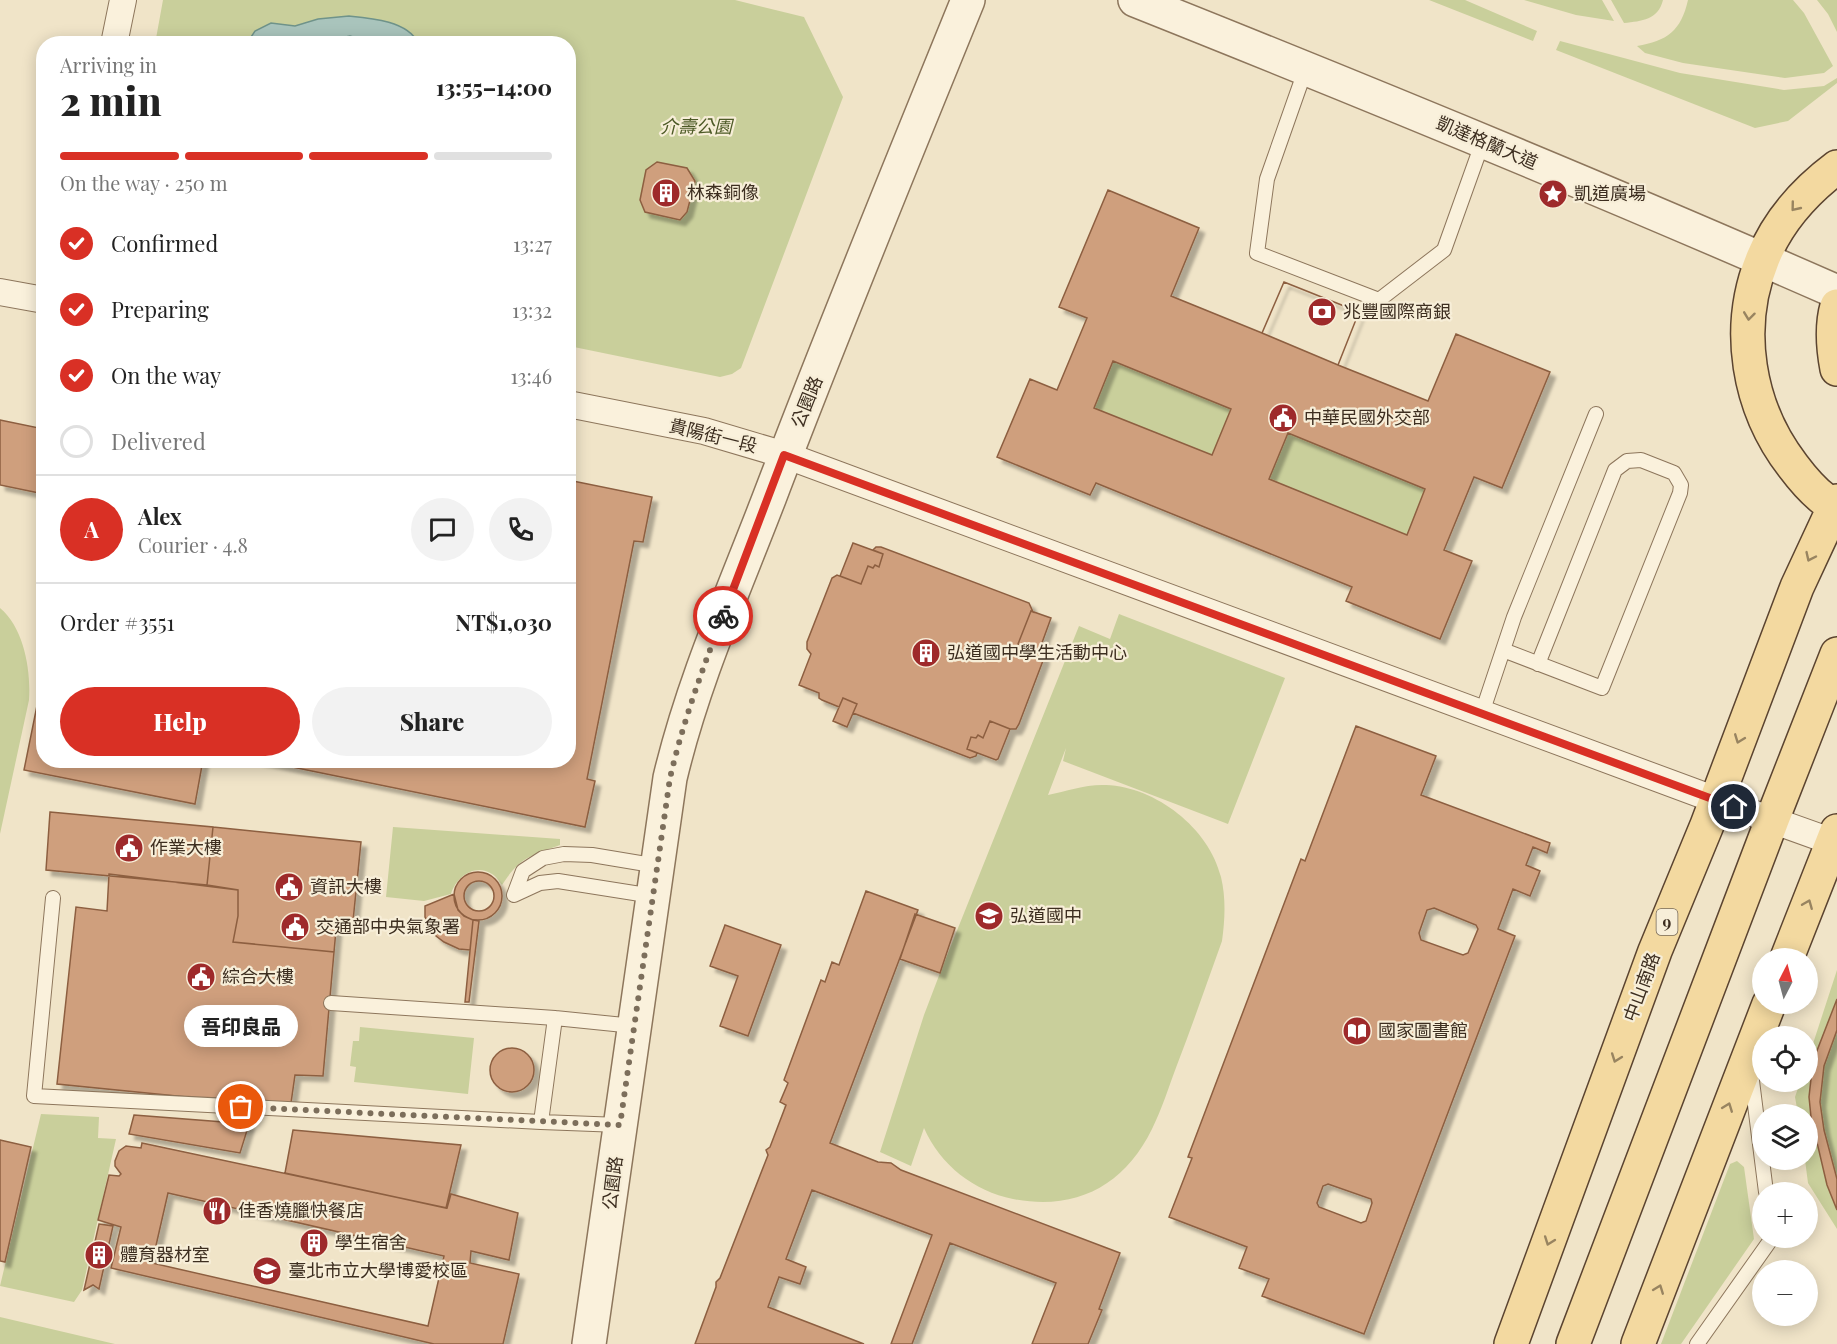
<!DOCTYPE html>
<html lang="en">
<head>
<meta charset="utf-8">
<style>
	:root { --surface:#fff; --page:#f2f2f2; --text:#222; --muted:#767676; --line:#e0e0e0; --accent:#d93025 }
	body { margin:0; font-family:"Playfair Display","Noto Sans TC",serif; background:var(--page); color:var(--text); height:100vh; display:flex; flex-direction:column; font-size:22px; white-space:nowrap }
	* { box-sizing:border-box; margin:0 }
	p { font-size:20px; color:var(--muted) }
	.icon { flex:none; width:33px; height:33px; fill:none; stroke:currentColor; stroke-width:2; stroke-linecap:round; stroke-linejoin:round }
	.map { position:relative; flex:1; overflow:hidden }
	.details { position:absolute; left:36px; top:36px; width:540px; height:732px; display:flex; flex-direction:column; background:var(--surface); border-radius:24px; box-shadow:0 3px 15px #0003 }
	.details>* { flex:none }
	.needle { width:39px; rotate:6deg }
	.controls { position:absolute; left:1752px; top:948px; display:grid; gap:12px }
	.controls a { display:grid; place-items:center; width:66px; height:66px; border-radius:50%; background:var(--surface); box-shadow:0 3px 15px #0003; font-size:30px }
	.pin { position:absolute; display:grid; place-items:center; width:51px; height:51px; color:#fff; margin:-26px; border:3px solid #fff; border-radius:50%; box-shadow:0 2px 6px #0007 }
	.courier { position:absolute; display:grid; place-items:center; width:60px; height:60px; margin:-30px; border:4px solid #d93025; border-radius:50%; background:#fff; color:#222; box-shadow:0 2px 8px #0007 }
	.bubble { position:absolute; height:42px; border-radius:21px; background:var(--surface); box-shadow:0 3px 15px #0003; font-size:20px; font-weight:800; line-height:42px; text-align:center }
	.headline em { font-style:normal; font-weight:800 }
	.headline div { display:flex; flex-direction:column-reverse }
	.headline { display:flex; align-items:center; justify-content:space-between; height:102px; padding:0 24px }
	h1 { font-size:39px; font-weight:800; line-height:45px }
	.bar { display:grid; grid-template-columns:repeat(4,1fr); gap:9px 6px; align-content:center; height:72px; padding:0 24px }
	.bar i { height:8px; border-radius:4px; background:var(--line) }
	.bar .on { background:var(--accent) }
	.bar p { grid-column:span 4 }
	.line { display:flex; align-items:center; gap:15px; padding:0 24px; border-top:2px solid var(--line) }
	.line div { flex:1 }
	.round { display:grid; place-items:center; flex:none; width:63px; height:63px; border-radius:32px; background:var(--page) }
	ol { padding:0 24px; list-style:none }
	li { display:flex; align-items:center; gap:18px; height:66px }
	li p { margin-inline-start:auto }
	li .icon { padding:6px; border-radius:50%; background:var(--accent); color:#fff; stroke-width:4 }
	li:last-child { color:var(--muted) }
	li i { width:33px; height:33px; border:3px solid var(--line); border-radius:50% }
	.action { display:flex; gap:12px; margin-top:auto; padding:12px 24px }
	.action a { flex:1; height:69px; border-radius:36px; background:var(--accent); color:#fff; font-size:24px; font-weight:800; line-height:69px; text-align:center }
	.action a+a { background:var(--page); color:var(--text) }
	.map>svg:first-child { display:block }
	.green { fill:#c9cf9b }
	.water { fill:#a9c4bc; stroke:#6f938a; stroke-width:1.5 }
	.building { fill:#cf9f7d; stroke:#8d5f41; stroke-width:1.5; fill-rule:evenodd; filter:url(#shadow) }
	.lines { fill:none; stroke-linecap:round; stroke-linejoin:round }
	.service-casing { stroke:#8d765c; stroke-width:16 }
	.minor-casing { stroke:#8d765c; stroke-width:28 }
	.tertiary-casing { stroke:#8d765c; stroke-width:36 }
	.primary-casing { stroke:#5b4430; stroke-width:36 }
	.service { stroke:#faf1dc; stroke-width:14 }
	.minor { stroke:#faf1dc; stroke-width:26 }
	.tertiary { stroke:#faf1dc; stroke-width:33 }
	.primary { stroke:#f3d9a0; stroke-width:33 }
	.oneway { stroke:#988460 }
	.done { stroke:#7c6e5b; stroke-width:6; stroke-dasharray:0 10.8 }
	.route { stroke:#d93025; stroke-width:8 }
	.labels { text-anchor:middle; stroke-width:4.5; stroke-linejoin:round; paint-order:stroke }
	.shield { fill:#f7eed8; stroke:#756857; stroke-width:1.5 }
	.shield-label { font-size:16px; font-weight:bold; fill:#3d2e20 }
	.park-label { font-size:18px; font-style:italic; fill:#4d5a26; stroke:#f7eed8 }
	.street-label { font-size:18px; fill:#3d2e20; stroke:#f7eed8 }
	.poi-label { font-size:18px; fill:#3d2e20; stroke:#f7eed8; text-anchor:start }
</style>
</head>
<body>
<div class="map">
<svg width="1837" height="1344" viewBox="0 0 1837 1344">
	<defs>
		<filter id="shadow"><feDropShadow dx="5.5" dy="5.5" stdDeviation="1.5" flood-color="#0004"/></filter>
	</defs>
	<rect width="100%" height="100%" fill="#f0e4c8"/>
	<!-- green -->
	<path class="green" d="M163,0h572l69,17 39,80 -102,271 -9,6 -12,3 -151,-31 -1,-302h-413z
		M1429,0h36l72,31 -4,10z
		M1524,0h78l12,21 -38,-6z
		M1611,0h52c-5,20 -21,21 -39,23z
		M1688,0h105l11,13 29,53 -9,7 -39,5 -102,-15 -38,-10 -8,-7c30,-5 44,-15 51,-46z
		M1817,0h20v32l-9,-18z
		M1560,41l120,32 104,17 40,-4 13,-8v5l-49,38 -33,7 -199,-78z
		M1113,361l118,48 -19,46 -118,-47z
		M1288,433l137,56 -18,46 -138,-56z
		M0,608c24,20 31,62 29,92l-29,134z
		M1119,614l166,64 -57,146 -165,-63 3,-13 -18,47c19,-4 38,-11 58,-10 50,2 103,43 115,92 5,21 4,42 1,64 -15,41 -29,83 -45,124 -8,21 -15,44 -25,64 -28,57 -76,82 -139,70 -39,-8 -73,-34 -89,-71l-13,38 -31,-14 44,-137 16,-42 139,-347 31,13z
		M393,827l167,12v6c-30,11 -40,12 -58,40 -3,-4 -6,-9 -10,-11 -17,-11 -36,3 -41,20l-27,7 -38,-4z
		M1837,970v259l-29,-46 -3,-23h3v-46h-10l-3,-17 5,-15h8v-23z
		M360,1027l114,11 -6,56 -114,-12 2,-15 -6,-1 3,-25h6z
		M41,1114l58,3 -1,21 18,1 -34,151 -8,12 -74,-16z
		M1737,1161l7,6 10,72 -73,105h-20l69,-180z
		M0,1317l115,27h-115z"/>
	<!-- water -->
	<path class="water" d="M349,16c21,2 59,5 69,27h-44l-24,-7 -33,7h-70l8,-12 16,-8 24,3 23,-7z"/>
	<!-- building -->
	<path class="building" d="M657,162l30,6 8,13 -8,31 -7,8 -35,-8 -5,-12 6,-30z
		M1108,190l91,38 -28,68 91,37 22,-51 75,30 -21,53 90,36 28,-67 94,38 -48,116 -28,-11 -30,73 28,11 -32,78 -94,-38 6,-14 -256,-104 -6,12 -93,-38 33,-78 27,11 30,-72 -28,-11zM1113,361l118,48 -19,46 -118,-47zM1288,433l137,56 -18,46 -138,-56z
		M1284,282l75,30 -21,53 -76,-32z
		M0,420l44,9v65l-44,-9z
		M568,480l84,17 -9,45 -9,-1 -47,238 8,2 -10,46 -327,-67h310v-207l3,-10 -3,-1z
		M853,543l30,11 -4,13 -4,-2 -2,3 -5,-2 -7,18 -21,-8z
		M876,547h5l148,56 4,9 -2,-1 -13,33 21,7v-2l5,9 -25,66 -3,5h-6l-20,-8 -7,17 -5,-3 -2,3 -5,-1 -4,12 10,4 -1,3 -6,2 -117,-45 4,-9 -14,-6 -4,9 -17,-7 -3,-2v-5l-20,-8 12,-31 -4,-5v-7l25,-64 5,-3 24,9 7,-18 5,2 2,-3 4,2 4,-13 -10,-4z
		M1031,611l20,7 -12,33 -21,-7z
		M44,671v89h159l-8,44 -171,-34z
		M843,698l14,6 -10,23 -14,-6z
		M990,721l20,8 -12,30 -2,1 -29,-11 4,-12 5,1 2,-3 5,3z
		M1356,726l80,30 -15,39 129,48 -3,10 -14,-6 -7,18 14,6 -10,25 -17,-7 -15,40 17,7 -151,398 -102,-38 7,-17 -30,-11 8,-21 -78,-30 23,-59 -4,-1 113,-298 4,2zM1434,908l42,17 2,4 -10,24 -5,2 -42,-15 -2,-7 8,-23zM1328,1184l43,15 1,4 -6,18 -5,2 -42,-16 -2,-4 6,-17z
		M50,812l163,15 -6,58 -161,-15z
		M213,827l148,15 -8,79 -16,-2 -3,33 -101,-10 5,-26v-26l-31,-5z
		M454 896a24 24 0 1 1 48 0a24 24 0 1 1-48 0Z
		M109,874l129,16v26l-5,26 101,10 -11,124 -28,-1 -4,28 -74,-3 -160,-16 19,-177 31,4z
		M464 896a15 15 0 1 1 30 0a15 15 0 1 1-30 0Z
		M866,891l52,19 -88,233 48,19 13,1 10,7 219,83 -21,56 3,1 -14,34h-56l24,-61 -106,-40 -38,101h-21l41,-109 -120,-45 -26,69 20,8 -6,17 -21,-7 -11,30 96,37h-169l21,-57v-5l4,-4 48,-123 -2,-5 4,-3 16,-42 -6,-3 8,-19 -4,-3 37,-100 4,2 7,-20 7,3z
		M454,894l4,16 6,6 9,4 -3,30 -11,-1 -15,-7 -8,-6 -11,-19v-11z
		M915,914l40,14 -15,45 -40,-14z
		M473,920l6,1 -10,81h-4z
		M725,925l56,20 -33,91 -28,-10 18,-50 -28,-10z
		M1837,999v31l-13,36 -4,36 4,28 13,49v31l-10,-25 -16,-68 -2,-20 4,-36z
		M490 1070a22 22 0 1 1 44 0a22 22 0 1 1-44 0Z
		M134,1115l115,9 -9,29 -111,-19z
		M293,1130l168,15 -15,63 -161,-35z
		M0,1140l31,7 -26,115 -5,-1z
		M142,1143l305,65 4,-14 67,19 -9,47 -38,-9 -1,12 49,11 -16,70h-69l-323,-76 10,-41 -23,-7 11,-45 10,1 2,-2 -6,-8v-5l4,-10 7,-5 15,2z
		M168,1193l276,63 -16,70 -276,-63z
		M99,1224l14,2 -14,63 -6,-4 -9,5z"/>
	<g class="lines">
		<!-- service casing -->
		<g class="service-casing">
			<path id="service" d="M1306,68l-39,111 -10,74 122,47 65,-50 39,-109
				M1503,650l99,38 78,-195 1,-8 -7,-12 -33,-13 -14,1 -12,9 -77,194
				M1482,713l32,-96 82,-203
				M514,895l9,-24 20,-13 21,-4 28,1 66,11
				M514,895l26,-12 18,-2 95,15
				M53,898l-19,198 507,26 14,-104
				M331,1003l224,15 79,8
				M1751,1073l15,119
				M541,1122l79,3
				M1697,1344l75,-106"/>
		</g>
		<!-- minor casing -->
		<g class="minor-casing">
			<path id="minor" d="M114,44l9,-44
				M0,292l44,8
				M568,404l136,27 81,24 931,345 117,42"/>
		</g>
		<!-- tertiary casing -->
		<g class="tertiary-casing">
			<path id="tertiary" d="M1135,0c236,94 470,190 702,292
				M589,1344l81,-566c23,-97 64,-188 100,-282 63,-166 131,-331 198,-496"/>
		</g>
		<!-- primary casing -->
		<g class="primary-casing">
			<path id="primary" d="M1837,167c-32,24 -59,54 -74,91 -29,70 -15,150 30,208 9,12 20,25 32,34 3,2 8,4 12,6
				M1837,306c-6,21 -4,42 0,63
				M1787,958l50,-127
				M1511,1344l144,-393 52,-126 90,-238 40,-86
				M1573,1344l199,-524 65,-166
				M1638,1344l131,-340"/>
		</g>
		<!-- service -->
		<use href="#service" class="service"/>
		<!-- minor -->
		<use href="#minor" class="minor"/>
		<!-- tertiary -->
		<use href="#tertiary" class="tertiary"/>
		<!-- primary -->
		<use href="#primary" class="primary"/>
	</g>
	<!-- one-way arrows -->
	<defs><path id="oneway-chevron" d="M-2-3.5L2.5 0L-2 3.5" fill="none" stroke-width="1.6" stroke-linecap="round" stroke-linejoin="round" transform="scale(1.5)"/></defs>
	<g class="oneway">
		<use href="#oneway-chevron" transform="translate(1795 207) rotate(129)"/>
		<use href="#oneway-chevron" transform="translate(1749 316) rotate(97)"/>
		<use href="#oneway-chevron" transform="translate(1810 557) rotate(115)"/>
		<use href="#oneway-chevron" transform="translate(1739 739) rotate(111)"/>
		<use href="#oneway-chevron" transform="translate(1808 904) rotate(-68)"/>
		<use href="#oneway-chevron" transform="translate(1616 1058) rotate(110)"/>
		<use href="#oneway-chevron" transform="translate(1728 1107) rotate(-69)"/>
		<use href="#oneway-chevron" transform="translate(1549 1241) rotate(110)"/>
		<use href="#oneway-chevron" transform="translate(1659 1289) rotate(-69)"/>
	</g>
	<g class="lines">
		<!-- done -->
		<path class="done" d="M241,1107l379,18 50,-347c13,-56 32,-108 53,-162"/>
		<!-- route -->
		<path class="route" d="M723,616l61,-161 950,352"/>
	</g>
	<!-- icons -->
	<defs>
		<g id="building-disc" transform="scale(1.5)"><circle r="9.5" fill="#9e2a2b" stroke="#f7eed8"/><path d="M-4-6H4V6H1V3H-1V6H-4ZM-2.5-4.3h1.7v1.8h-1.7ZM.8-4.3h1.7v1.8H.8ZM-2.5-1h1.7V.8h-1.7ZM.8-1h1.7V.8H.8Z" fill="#fff"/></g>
		<g id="sight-disc" transform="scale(1.5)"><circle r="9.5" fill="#9e2a2b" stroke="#f7eed8"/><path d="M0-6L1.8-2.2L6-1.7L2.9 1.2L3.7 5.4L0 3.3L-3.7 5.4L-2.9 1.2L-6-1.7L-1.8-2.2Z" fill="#fff"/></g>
		<g id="bank-disc" transform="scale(1.5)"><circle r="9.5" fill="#9e2a2b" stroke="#f7eed8"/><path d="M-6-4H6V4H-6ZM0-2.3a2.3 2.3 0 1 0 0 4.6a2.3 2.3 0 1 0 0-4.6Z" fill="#fff"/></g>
		<g id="civic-disc" transform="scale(1.5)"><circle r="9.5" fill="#9e2a2b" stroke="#f7eed8"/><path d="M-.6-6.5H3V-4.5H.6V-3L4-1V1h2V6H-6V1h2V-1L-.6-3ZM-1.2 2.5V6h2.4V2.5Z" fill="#fff"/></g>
		<g id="school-disc" transform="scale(1.5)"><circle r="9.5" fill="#9e2a2b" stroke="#f7eed8"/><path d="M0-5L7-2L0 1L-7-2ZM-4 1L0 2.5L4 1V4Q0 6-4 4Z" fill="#fff"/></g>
		<g id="library-disc" transform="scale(1.5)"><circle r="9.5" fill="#9e2a2b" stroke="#f7eed8"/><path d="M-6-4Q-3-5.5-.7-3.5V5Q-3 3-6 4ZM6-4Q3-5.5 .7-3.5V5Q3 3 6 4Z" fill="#fff"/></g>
		<g id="restaurant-disc" transform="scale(1.5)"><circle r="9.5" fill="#9e2a2b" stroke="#f7eed8"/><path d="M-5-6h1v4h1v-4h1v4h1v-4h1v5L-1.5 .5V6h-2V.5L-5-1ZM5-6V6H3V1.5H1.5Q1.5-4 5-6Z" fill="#fff"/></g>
		<g id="university-disc" transform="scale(1.5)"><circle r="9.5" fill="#9e2a2b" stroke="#f7eed8"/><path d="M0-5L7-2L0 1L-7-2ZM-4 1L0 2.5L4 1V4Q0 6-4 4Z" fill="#fff"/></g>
	</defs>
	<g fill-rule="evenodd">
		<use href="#building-disc" x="666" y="193"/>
		<use href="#sight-disc" x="1553" y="194"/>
		<use href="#bank-disc" x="1322" y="312"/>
		<use href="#civic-disc" x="1283" y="418"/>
		<use href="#building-disc" x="926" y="653"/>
		<use href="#civic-disc" x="129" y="848"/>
		<use href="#civic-disc" x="289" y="887"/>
		<use href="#school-disc" x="989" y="916"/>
		<use href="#civic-disc" x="295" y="927"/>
		<use href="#civic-disc" x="201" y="977"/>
		<use href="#library-disc" x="1357" y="1031"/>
		<use href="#restaurant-disc" x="217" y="1211"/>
		<use href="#building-disc" x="314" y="1243"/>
		<use href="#building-disc" x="99" y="1255"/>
		<use href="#university-disc" x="267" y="1271"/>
	</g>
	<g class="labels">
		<!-- shield labels -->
		<rect class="shield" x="1656.5" y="909" width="21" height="26" rx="4.5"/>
		<g class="shield-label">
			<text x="1667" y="928">9</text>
		</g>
		<!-- park labels -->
		<g class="park-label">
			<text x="696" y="133">介壽公園</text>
		</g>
		<!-- street labels -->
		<g class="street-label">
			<text transform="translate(1487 143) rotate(23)" y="6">凱達格蘭大道</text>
			<text transform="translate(807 402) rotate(-68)" y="6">公園路</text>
			<text transform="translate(713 436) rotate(14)" y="6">貴陽街一段</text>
			<text transform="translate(1642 987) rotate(-70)" y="6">中山南路</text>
			<text transform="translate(613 1183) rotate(-83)" y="6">公園路</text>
		</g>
		<!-- poi labels -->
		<g class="poi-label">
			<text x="687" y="199">林森銅像</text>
			<text x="1574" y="200">凱道廣場</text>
			<text x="1343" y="318">兆豐國際商銀</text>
			<text x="1304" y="424">中華民國外交部</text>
			<text x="947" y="659">弘道國中學生活動中心</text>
			<text x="150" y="854">作業大樓</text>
			<text x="310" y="893">資訊大樓</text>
			<text x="1010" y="922">弘道國中</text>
			<text x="316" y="933">交通部中央氣象署</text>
			<text x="222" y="983">綜合大樓</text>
			<text x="1378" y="1037">國家圖書館</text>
			<text x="238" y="1217">佳香燒臘快餐店</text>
			<text x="335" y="1249">學生宿舍</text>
			<text x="120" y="1261">體育器材室</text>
			<text x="288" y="1277">臺北市立大學博愛校區</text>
		</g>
	</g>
</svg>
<div class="controls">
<a><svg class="needle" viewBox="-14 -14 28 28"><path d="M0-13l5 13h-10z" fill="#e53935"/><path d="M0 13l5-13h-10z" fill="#767676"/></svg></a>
<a><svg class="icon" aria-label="locate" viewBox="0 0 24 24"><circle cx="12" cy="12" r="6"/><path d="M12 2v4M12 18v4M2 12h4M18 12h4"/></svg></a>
<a><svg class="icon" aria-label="layers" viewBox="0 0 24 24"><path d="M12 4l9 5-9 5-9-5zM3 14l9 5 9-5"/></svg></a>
<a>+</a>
<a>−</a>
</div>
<div class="pin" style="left:241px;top:1107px;background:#ea580c"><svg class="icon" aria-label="bag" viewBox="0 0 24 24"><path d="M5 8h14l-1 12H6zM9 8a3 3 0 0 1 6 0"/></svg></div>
<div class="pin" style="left:1734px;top:807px;background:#1f2937"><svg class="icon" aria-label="home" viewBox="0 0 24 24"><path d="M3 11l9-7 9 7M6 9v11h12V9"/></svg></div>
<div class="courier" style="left:723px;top:616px"><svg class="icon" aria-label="bike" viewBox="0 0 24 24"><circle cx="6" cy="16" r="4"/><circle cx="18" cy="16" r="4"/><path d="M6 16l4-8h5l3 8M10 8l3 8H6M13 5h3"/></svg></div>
<div class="bubble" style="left:184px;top:1005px;width:114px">吾印良品</div>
<section class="details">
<div class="headline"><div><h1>2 min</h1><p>Arriving in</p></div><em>13:55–14:00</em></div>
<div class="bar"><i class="on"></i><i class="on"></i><i class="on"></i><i></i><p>On the way · 250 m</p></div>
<ol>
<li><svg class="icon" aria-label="check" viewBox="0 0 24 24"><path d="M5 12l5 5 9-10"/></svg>Confirmed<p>13:27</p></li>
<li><svg class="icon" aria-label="check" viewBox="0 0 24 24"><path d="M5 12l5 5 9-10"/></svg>Preparing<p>13:32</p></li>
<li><svg class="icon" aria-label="check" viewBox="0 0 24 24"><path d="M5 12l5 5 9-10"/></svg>On the way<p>13:46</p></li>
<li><i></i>Delivered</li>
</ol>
<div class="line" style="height:108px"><b class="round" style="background:var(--accent);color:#fff">A</b><div><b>Alex</b><p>Courier · 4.8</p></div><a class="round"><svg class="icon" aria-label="chat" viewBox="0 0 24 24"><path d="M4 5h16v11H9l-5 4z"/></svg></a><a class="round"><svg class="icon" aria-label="phone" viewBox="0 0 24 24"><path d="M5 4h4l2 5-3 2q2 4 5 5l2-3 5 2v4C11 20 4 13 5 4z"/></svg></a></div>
<div class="line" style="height:78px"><div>Order #3551</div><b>NT$1,030</b></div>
<div class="action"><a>Help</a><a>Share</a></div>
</section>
</div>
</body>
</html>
